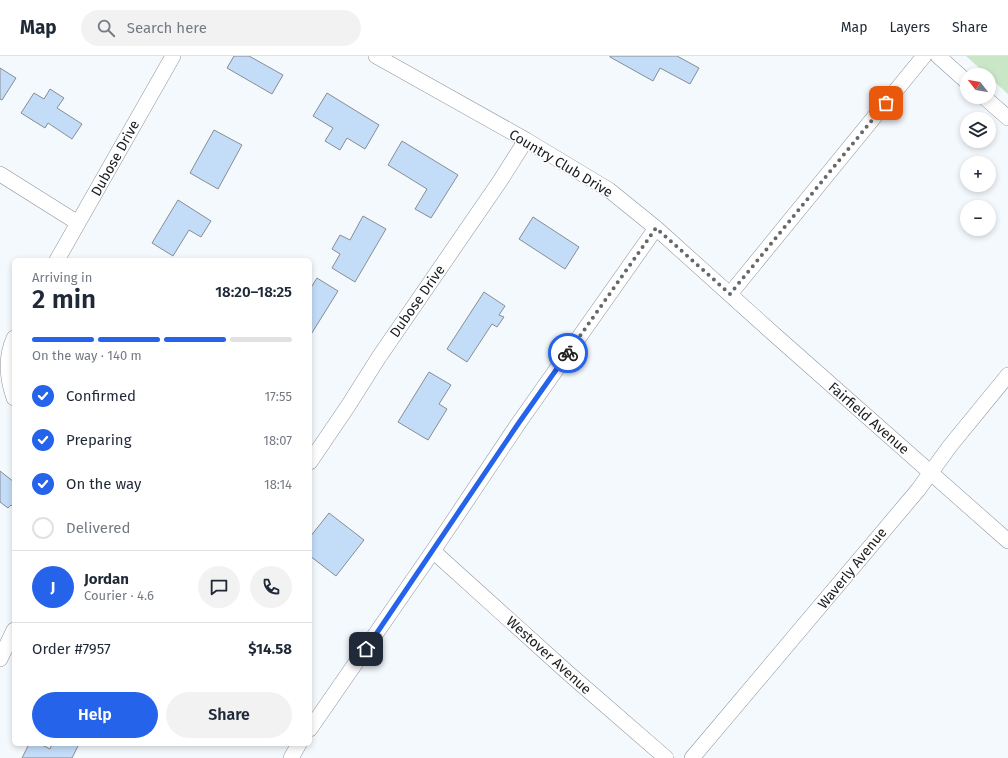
<!DOCTYPE html>
<html lang="en">
<head>
<meta charset="utf-8">
<style>
	:root { --surface:#fff; --page:#f2f2f3; --text:#1f2937; --muted:#747a83; --line:#e0e1e3; --accent:#2563eb }
	body { margin:0; font-family:"Fira Sans",sans-serif; background:var(--page); color:var(--text); height:100vh; display:flex; flex-direction:column; font-size:15px; white-space:nowrap }
	* { box-sizing:border-box; margin:0 }
	p { font-size:13px; color:var(--muted) }
	.icon { flex:none; width:22px; height:22px; fill:none; stroke:currentColor; stroke-width:2; stroke-linecap:round; stroke-linejoin:round }
	.map { position:relative; flex:1; overflow:hidden }
	.details { position:absolute; left:12px; top:202px; width:300px; height:488px; display:flex; flex-direction:column; background:var(--surface); border-radius:6px; box-shadow:0 2px 6px #0003 }
	.details>* { flex:none }
	.needle { width:26px; rotate:301deg }
	.buttons { position:absolute; left:960px; top:12px; display:grid; gap:8px }
	.buttons a { display:grid; place-items:center; width:36px; height:36px; border-radius:50%; background:var(--surface); box-shadow:0 2px 6px #0003; font-size:20px }
	.pin { position:absolute; display:grid; place-items:center; width:34px; height:34px; color:#fff; margin:-17px; border-radius:8px; box-shadow:0 2px 6px #0006 }
	.courier { position:absolute; display:grid; place-items:center; width:40px; height:40px; margin:-20px; border:3px solid #2563eb; border-radius:50%; background:#fff; color:#222; box-shadow:0 1px 5px #0007 }
	.summary em { font-style:normal; font-weight:600 }
	.summary div { display:flex; flex-direction:column-reverse }
	.summary { display:flex; align-items:center; justify-content:space-between; height:68px; padding:0 20px }
	h1 { font-size:26px; font-weight:600; line-height:30px }
	.bar { display:grid; grid-template-columns:repeat(4,1fr); gap:6px 4px; align-content:center; height:48px; padding:0 20px }
	.bar i { height:5px; border-radius:3px; background:var(--line) }
	.bar .current { background:var(--accent) }
	.bar p { grid-column:span 4 }
	.line { display:flex; align-items:center; gap:10px; padding:0 20px; border-top:1px solid var(--line) }
	.line div { flex:1 }
	.round { display:grid; place-items:center; flex:none; width:42px; height:42px; border-radius:21px; background:var(--page) }
	ol { padding:0 20px; list-style:none }
	li { display:flex; align-items:center; gap:12px; height:44px }
	li p { margin-inline-start:auto }
	li .icon { padding:4px; border-radius:50%; background:var(--accent); color:#fff; stroke-width:4 }
	li:last-child { color:var(--muted) }
	li i { width:22px; height:22px; border:2px solid var(--line); border-radius:50% }
	.cta { display:flex; gap:8px; margin-top:auto; padding:8px 20px }
	.cta a { flex:1; height:46px; border-radius:24px; background:var(--accent); color:#fff; font-size:16px; font-weight:600; line-height:46px; text-align:center }
	.cta a+a { background:var(--page); color:var(--text) }
	header { display:flex; align-items:center; gap:24px; box-sizing:border-box; height:56px; padding:0 20px; background:var(--surface); border-bottom:1px solid var(--line) }
	header strong { font-size:19px }
	nav { display:flex; gap:22px; margin-inline-start:auto; font-size:14px }
	.search { width:280px; height:36px; background:var(--page); display:flex; align-items:center; gap:10px; box-sizing:border-box; padding:0 14px; border-radius:22px; color:var(--muted); font-size:15px }
	.map>svg:first-child { display:block }
	.green { fill:#c9e7c6 }
	.building { fill:#c3dcf8; stroke:#888d92 }
	.lines { fill:none; stroke-linecap:round; stroke-linejoin:round }
	.street-casing { stroke:#8f949a; stroke-width:16 }
	.street { stroke:#fff; stroke-width:15 }
	.done { stroke:#66696c; stroke-width:4; stroke-dasharray:0 7.2 }
	.route { stroke:#2563eb; stroke-width:5 }
	.labels { text-anchor:middle; stroke-width:3; stroke-linejoin:round; paint-order:stroke }
	.street-label { font-size:14px; fill:#191b1d; stroke:#fff }
</style>
</head>
<body>
<header>
<strong>Map</strong>
<div class="search"><svg class="icon" aria-label="search" viewBox="0 0 24 24"><circle cx="10" cy="10" r="6"/><path d="M15 15l6 6"/></svg>Search here</div>
<nav><a>Map</a><a>Layers</a><a>Share</a></nav>
</header>
<div class="map">
<svg width="1008" height="702" viewBox="0 0 1008 702">
	<rect width="100%" height="100%" fill="#f4f9fe"/>
	<!-- green -->
	<path class="green" d="M966,0h42v38l-19,-17v-2h-2z"/>
	<!-- building -->
	<path class="building" d="M234,0h15l34,19 -11,19 -45,-26z
		M610,0h67l22,12 -9,16 -30,-16 -7,13 -43,-24z
		M0,12l16,10 -14,22 -2,-1z
		M50,33l14,9 -7,10 25,16 -10,15 -24,-16 -3,5 -24,-15 13,-20 10,6z
		M327,37l52,32 -14,24 -18,-11 -7,12 -15,-9 8,-13 -20,-12z
		M214,74l28,15 -24,44 -28,-16z
		M402,85l56,34 -27,43 -16,-9 12,-20 -39,-24z
		M178,144l33,21 -10,16 -12,-7 -16,26 -21,-13z
		M363,160l23,13 -31,53 -23,-14 8,-14 -8,-5 8,-14 10,5z
		M533,161l46,30 -14,22 -46,-30z
		M317,222l21,13 -28,45v-47z
		M484,236l21,14 -6,9 5,2 -7,10 -5,-3 -25,38 -20,-13z
		M429,316l22,13 -12,19 8,5 -19,31 -30,-18z
		M0,415l14,11v25l-3,-2 -3,3 -8,-6z
		M329,457l35,27 -28,36 -26,-20v-19z
		M29,688h11l10,5 2,-5h27l-7,14h-50z"/>
	<g class="lines">
		<!-- street casing -->
		<g class="street-casing">
			<path id="street" d="M376,0l150,84 83,50 47,38 120,108 232,205
				M938,0l29,26
				M984,41l24,21
				M0,118l78,49
				M57,204l116,-204
				M730,238l194,-238
				M14,282c-9,20 -7,40 0,60
				M310,406l38,-56 31,-49 121,-176 26,-41
				M433,495l134,121 99,86
				M0,603l14,-29
				M310,673l123,-178 85,-127 138,-196
				M291,702l8,-14
				M692,702l226,-268 32,-44 58,-71"/>
		</g>
		<!-- street -->
		<use href="#street" class="street"/>
	</g>
	<g class="lines">
		<!-- done -->
		<path class="done" d="M568,297l88,-125 74,66 156,-191"/>
		<!-- route -->
		<path class="route" d="M366,593l152,-225 50,-71"/>
	</g>
	<g class="labels">
		<!-- street labels -->
		<g class="street-label">
			<text transform="translate(115 102) rotate(-61)" y="5">Dubose Drive</text>
			<text transform="translate(561 107) rotate(31)" y="5">Country Club Drive</text>
			<text transform="translate(417 245) rotate(-55)" y="5">Dubose Drive</text>
			<text transform="translate(869 362) rotate(41)" y="5">Fairfield Avenue</text>
			<text transform="translate(852 512) rotate(-51)" y="5">Waverly Avenue</text>
			<text transform="translate(549 599) rotate(42)" y="5">Westover Avenue</text>
		</g>
	</g>
</svg>
<div class="buttons">
<a><svg class="needle" viewBox="-14 -14 28 28"><path d="M0-13l5 13h-10z" fill="#e53935"/><path d="M0 13l5-13h-10z" fill="#747a83"/></svg></a>
<a><svg class="icon" aria-label="layers" viewBox="0 0 24 24"><path d="M12 4l9 5-9 5-9-5zM3 14l9 5 9-5"/></svg></a>
<a>+</a>
<a>−</a>
</div>
<div class="pin" style="left:886px;top:47px;background:#ea580c"><svg class="icon" aria-label="bag" viewBox="0 0 24 24"><path d="M5 8h14l-1 12H6zM9 8a3 3 0 0 1 6 0"/></svg></div>
<div class="pin" style="left:366px;top:593px;background:#1f2937"><svg class="icon" aria-label="home" viewBox="0 0 24 24"><path d="M3 11l9-7 9 7M6 9v11h12V9"/></svg></div>
<div class="courier" style="left:568px;top:297px"><svg class="icon" aria-label="bike" viewBox="0 0 24 24"><circle cx="6" cy="16" r="4"/><circle cx="18" cy="16" r="4"/><path d="M6 16l4-8h5l3 8M10 8l3 8H6M13 5h3"/></svg></div>
<section class="details">
<div class="summary"><div><h1>2 min</h1><p>Arriving in</p></div><em>18:20–18:25</em></div>
<div class="bar"><i class="current"></i><i class="current"></i><i class="current"></i><i></i><p>On the way · 140 m</p></div>
<ol>
<li><svg class="icon" aria-label="check" viewBox="0 0 24 24"><path d="M5 12l5 5 9-10"/></svg>Confirmed<p>17:55</p></li>
<li><svg class="icon" aria-label="check" viewBox="0 0 24 24"><path d="M5 12l5 5 9-10"/></svg>Preparing<p>18:07</p></li>
<li><svg class="icon" aria-label="check" viewBox="0 0 24 24"><path d="M5 12l5 5 9-10"/></svg>On the way<p>18:14</p></li>
<li><i></i>Delivered</li>
</ol>
<div class="line" style="height:72px"><b class="round" style="background:var(--accent);color:#fff">J</b><div><b>Jordan</b><p>Courier · 4.6</p></div><a class="round"><svg class="icon" aria-label="chat" viewBox="0 0 24 24"><path d="M4 5h16v11H9l-5 4z"/></svg></a><a class="round"><svg class="icon" aria-label="phone" viewBox="0 0 24 24"><path d="M5 4h4l2 5-3 2q2 4 5 5l2-3 5 2v4C11 20 4 13 5 4z"/></svg></a></div>
<div class="line" style="height:52px"><div>Order #7957</div><b>$14.58</b></div>
<div class="cta"><a>Help</a><a>Share</a></div>
</section>
</div>
</body>
</html>
